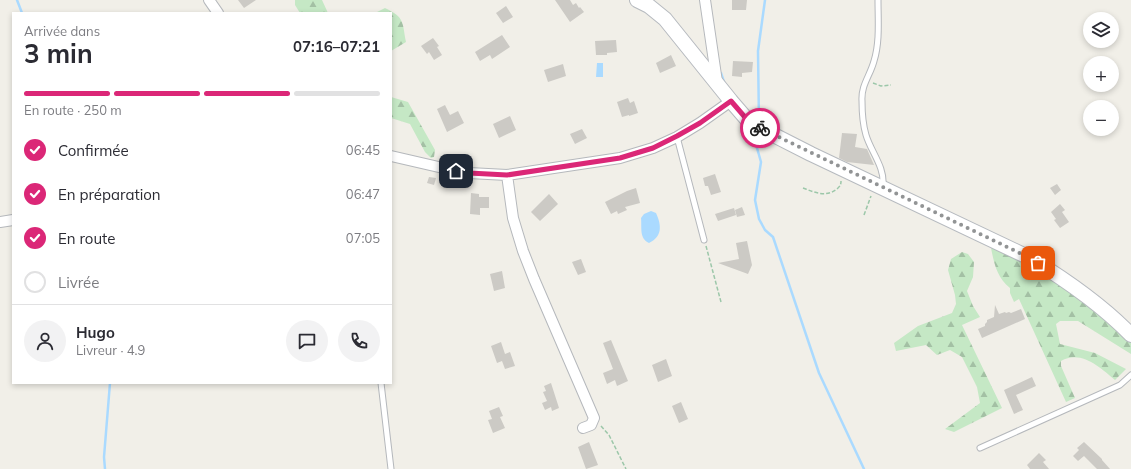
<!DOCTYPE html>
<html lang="fr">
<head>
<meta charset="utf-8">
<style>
	:root { --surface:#fff; --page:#f2f2f3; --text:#2b2b33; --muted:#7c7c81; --line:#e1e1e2; --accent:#db2777 }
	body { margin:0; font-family:Mulish,sans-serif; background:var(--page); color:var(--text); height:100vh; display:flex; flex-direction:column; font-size:15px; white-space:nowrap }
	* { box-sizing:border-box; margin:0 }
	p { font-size:13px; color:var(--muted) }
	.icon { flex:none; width:22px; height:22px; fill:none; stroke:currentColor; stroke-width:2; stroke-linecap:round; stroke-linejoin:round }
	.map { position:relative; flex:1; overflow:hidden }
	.sheet { position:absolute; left:12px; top:12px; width:380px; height:372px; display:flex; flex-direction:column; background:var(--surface); border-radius:0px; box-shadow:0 2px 6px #0003 }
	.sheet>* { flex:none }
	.controls { position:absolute; left:1083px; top:12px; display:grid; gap:8px }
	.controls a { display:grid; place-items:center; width:36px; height:36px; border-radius:50%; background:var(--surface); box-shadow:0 2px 6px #0003; font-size:20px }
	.pin { position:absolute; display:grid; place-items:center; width:34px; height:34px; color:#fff; margin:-17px; border-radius:8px; box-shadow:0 2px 6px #0006 }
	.courier { position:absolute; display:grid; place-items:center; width:40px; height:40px; margin:-20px; border:3px solid #db2777; border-radius:50%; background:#fff; color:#222; box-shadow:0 1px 5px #0007 }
	.overview em { font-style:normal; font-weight:700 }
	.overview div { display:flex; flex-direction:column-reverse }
	.overview { display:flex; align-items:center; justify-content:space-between; height:68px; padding:0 12px }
	h1 { font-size:26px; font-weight:700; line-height:30px }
	.bar { display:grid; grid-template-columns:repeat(4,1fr); gap:6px 4px; align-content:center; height:48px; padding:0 12px }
	.bar i { height:5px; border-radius:3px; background:var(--line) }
	.bar .on { background:var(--accent) }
	.bar p { grid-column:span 4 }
	.line { display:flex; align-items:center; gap:10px; padding:0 12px; border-top:1px solid var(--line) }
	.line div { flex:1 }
	.round { display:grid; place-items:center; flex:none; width:42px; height:42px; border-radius:21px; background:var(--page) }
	ol { padding:0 12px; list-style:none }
	li { display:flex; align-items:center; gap:12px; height:44px }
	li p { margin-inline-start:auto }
	li .icon { padding:4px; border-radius:50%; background:var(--accent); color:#fff; stroke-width:4 }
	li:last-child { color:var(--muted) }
	li i { width:22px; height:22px; border:2px solid var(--line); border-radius:50% }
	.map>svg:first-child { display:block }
	.forest { fill:url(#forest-firs) }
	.water { fill:#aadaff }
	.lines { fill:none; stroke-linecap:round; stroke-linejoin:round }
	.stream { stroke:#aadaff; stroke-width:2.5 }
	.building { fill:#cccac5 }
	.lane-casing { stroke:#b5b8bc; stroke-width:7 }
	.street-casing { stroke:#b5b8bc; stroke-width:12 }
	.secondary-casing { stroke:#b6babf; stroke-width:16 }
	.path { stroke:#9cc7a9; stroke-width:1.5; stroke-dasharray:4 2; stroke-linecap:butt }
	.lane { stroke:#fff; stroke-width:5 }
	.street { stroke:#fff; stroke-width:10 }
	.secondary { stroke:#fff; stroke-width:14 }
	.done { stroke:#929495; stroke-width:4; stroke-dasharray:0 7.2 }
	.route { stroke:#db2777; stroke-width:5 }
</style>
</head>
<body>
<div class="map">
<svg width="1131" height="469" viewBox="0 0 1131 469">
	<defs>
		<pattern id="forest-firs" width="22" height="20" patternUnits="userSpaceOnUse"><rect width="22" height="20" fill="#c5e8c5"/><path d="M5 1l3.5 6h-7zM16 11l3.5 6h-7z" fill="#a3c0a4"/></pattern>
	</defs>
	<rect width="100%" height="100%" fill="#f1efe8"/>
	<!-- forest -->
	<path class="forest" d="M295,0h27l6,13h-28l-5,-8z
		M385,8c20,10 17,13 21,34l-15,9v-38h-16z
		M391,97l17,5 27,48 -1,7 -3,1 -6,-6 -15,-28 -19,-6z
		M991,248l9,3 47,23 66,52 18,16v12l-53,-33h-18l-4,3 4,20 35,9 31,16 -11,11c-14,-12 -34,-31 -54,-19v5l14,32 -9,4 -47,-103 -5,3 -4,-9v-5c-13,-10 -16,-25 -19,-40z
		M962,252l6,2 6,8 -1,15 -6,14 6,15 7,11 -18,8 40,83 -48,24 -9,-3 35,-26 -3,-16 -15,-30 -12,-7 -13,5 -11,-10 -30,6 -2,-8 24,-17 34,-13 4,-9 -1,-9 -7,-25 3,-11z"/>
	<!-- water -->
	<path class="water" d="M597,63h6v14h-7z
		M651,211l5,2c6,13 6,24 -7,30 -10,-5 -7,-15 -8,-25l3,-4z"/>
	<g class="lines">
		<!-- stream -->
		<path class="stream" d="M17,0l5,13
			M721,73l3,9
			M759,123l-1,-72 7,-51
			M757,132l-2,9 6,21 -6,38 4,19 6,11 8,7 46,136 45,96
			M105,469l-1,-12 6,-74"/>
	</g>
	<!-- building -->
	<path class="building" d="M238,0h18l-12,8z
		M555,0h15l3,5 3,-2 3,5 1,-1 4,5 -14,10z
		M732,0h15l-1,10h-14z
		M506,6l7,11 -10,6 -7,-10z
		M502,35l8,12 -18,12 -2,-4 -10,6 -5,-9z
		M433,38l6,8 -2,1 5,8 -8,5 -5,-8 -2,2 -6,-8z
		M616,40l1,12 -10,1v2h-11l-1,-14z
		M671,55l5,11 -16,7 -4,-10z
		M733,61l20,1 -1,10 -10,1v4l-10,-1z
		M563,64l3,12 -18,6 -4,-12z
		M628,98l2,5 4,-2 4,12 -9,3v-1l-7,2 -5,-15z
		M445,105l5,10 8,-4 6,12 -17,9 -10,-23z
		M510,116l6,14 -17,8 -6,-14z
		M582,129l5,9 -12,6 -5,-10z
		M842,133l15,1 -2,13 12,2 7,16 -27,-3 -8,-4z
		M715,174l6,18 -10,3 -3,-9h-3l-2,-8z
		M429,177l7,1 -2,7 -7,-2z
		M1057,184l4,6 -6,5 -5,-7z
		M636,188l4,15 -15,4 2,3 -9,4 -1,-3 -6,3 -6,-12 22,-11z
		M471,193l8,1v3h10v11h-9v7l-10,-1z
		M549,194l9,10 -18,17 -9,-9z
		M1060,204l5,6 -3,2 7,10 -9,6 -6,-8 2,-1 -5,-7z
		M742,207l3,8 -8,2 -2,-7z
		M734,208l2,7 -18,6 -3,-7z
		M747,241l5,24 -4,9 -30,-11 21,-4 -3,-16z
		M581,259l5,13 -8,3 -6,-13z
		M502,271l3,17 -11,3 -4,-17z
		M995,305l4,9 6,-2 1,1 3,-1 2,1 10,-4 4,10 -43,19 -4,-9 7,-3v-2l2,-2v-2l7,-3z
		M611,340l17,41 -11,5 -2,-6 -8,4 -4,-11 10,-4 -10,-26z
		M501,342l4,12 5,-2 5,14 -10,3 -3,-8 -5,2 -6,-17z
		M666,359l6,17 -14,6 -6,-17z
		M1032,377l4,9 -20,9 7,15 -9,4 -10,-24z
		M551,383l8,25 -7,3 -1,-4 -6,3 -3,-7 5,-2 -4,-9 3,-1 -2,-5z
		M681,402l7,17 -9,4 -7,-17z
		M499,407l4,9 -3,1 5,11 -12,5 -5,-13 4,-1 -3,-8z
		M589,442l9,23 -12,4 -8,-22z
		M1084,442l18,17v1l8,9h-13l-13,-13 -6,5 -5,-5 6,-6 -2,-2z
		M1039,453l7,7 -3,2 6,7h-19l-3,-4z"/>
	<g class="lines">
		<!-- lane casing -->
		<g class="lane-casing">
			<path id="lane" d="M878,0c0,20 2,42 -4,61 -4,15 -13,24 -12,40 0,11 1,24 4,34 5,17 19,32 17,51
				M677,137l27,103
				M381,383l10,86
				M980,448l140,-63 11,-10"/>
		</g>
		<!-- street casing -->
		<g class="street-casing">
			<path id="street" d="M209,0l9,13
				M705,0l12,82
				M391,156l65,15 13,2 38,2 113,-17 33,-10 24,-11 23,-14 31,-22
				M507,175l6,43 10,33 11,28 60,139 -3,7 -8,3
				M0,222l13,-2"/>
		</g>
		<!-- secondary casing -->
		<g class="secondary-casing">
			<path id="secondary" d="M637,0l12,6 16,13 66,82 19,22 61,31 219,104c36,22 72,47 101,77"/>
		</g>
		<!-- path -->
		<path class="path" d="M873,83l8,3 10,-1
			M803,188c11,4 23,10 34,1 3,-3 4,-4 4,-8
			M864,215l7,-19
			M706,246l15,56
			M601,426l8,9 17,34"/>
		<!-- lane -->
		<use href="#lane" class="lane"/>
		<!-- street -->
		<use href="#street" class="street"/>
		<!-- secondary -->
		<use href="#secondary" class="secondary"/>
	</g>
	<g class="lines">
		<!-- done -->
		<path class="done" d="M760,128l270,130 8,5"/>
		<!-- route -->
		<path class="route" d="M456,171l13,2 38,2 113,-17 33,-10 24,-12 23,-13 31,-22 19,22 10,5"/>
	</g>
</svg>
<div class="controls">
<a><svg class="icon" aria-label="layers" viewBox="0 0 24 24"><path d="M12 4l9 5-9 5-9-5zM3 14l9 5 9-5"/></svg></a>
<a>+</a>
<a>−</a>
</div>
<div class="pin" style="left:1038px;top:263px;background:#ea580c"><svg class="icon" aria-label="bag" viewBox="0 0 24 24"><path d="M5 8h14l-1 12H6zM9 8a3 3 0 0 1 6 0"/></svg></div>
<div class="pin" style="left:456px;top:171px;background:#1f2937"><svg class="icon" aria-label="home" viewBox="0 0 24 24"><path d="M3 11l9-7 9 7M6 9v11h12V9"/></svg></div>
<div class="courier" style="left:760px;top:128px"><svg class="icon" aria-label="bike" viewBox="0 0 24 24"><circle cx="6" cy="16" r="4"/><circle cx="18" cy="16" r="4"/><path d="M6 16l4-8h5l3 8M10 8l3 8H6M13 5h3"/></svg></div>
<section class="sheet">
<div class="overview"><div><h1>3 min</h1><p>Arrivée dans</p></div><em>07:16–07:21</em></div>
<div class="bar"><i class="on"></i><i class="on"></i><i class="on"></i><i></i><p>En route · 250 m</p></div>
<ol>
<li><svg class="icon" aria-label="check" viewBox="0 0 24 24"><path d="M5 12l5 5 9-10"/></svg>Confirmée<p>06:45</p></li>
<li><svg class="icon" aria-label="check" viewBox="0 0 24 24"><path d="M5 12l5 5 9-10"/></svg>En préparation<p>06:47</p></li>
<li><svg class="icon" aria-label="check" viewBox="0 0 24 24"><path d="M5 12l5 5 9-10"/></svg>En route<p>07:05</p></li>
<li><i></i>Livrée</li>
</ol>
<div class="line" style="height:72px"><a class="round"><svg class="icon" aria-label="person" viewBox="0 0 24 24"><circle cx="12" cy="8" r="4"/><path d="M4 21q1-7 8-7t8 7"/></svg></a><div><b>Hugo</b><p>Livreur · 4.9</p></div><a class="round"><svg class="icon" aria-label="chat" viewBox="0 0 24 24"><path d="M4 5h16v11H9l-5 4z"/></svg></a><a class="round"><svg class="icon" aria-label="phone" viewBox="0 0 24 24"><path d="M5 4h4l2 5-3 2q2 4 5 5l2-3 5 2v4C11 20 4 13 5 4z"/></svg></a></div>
</section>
</div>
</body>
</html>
